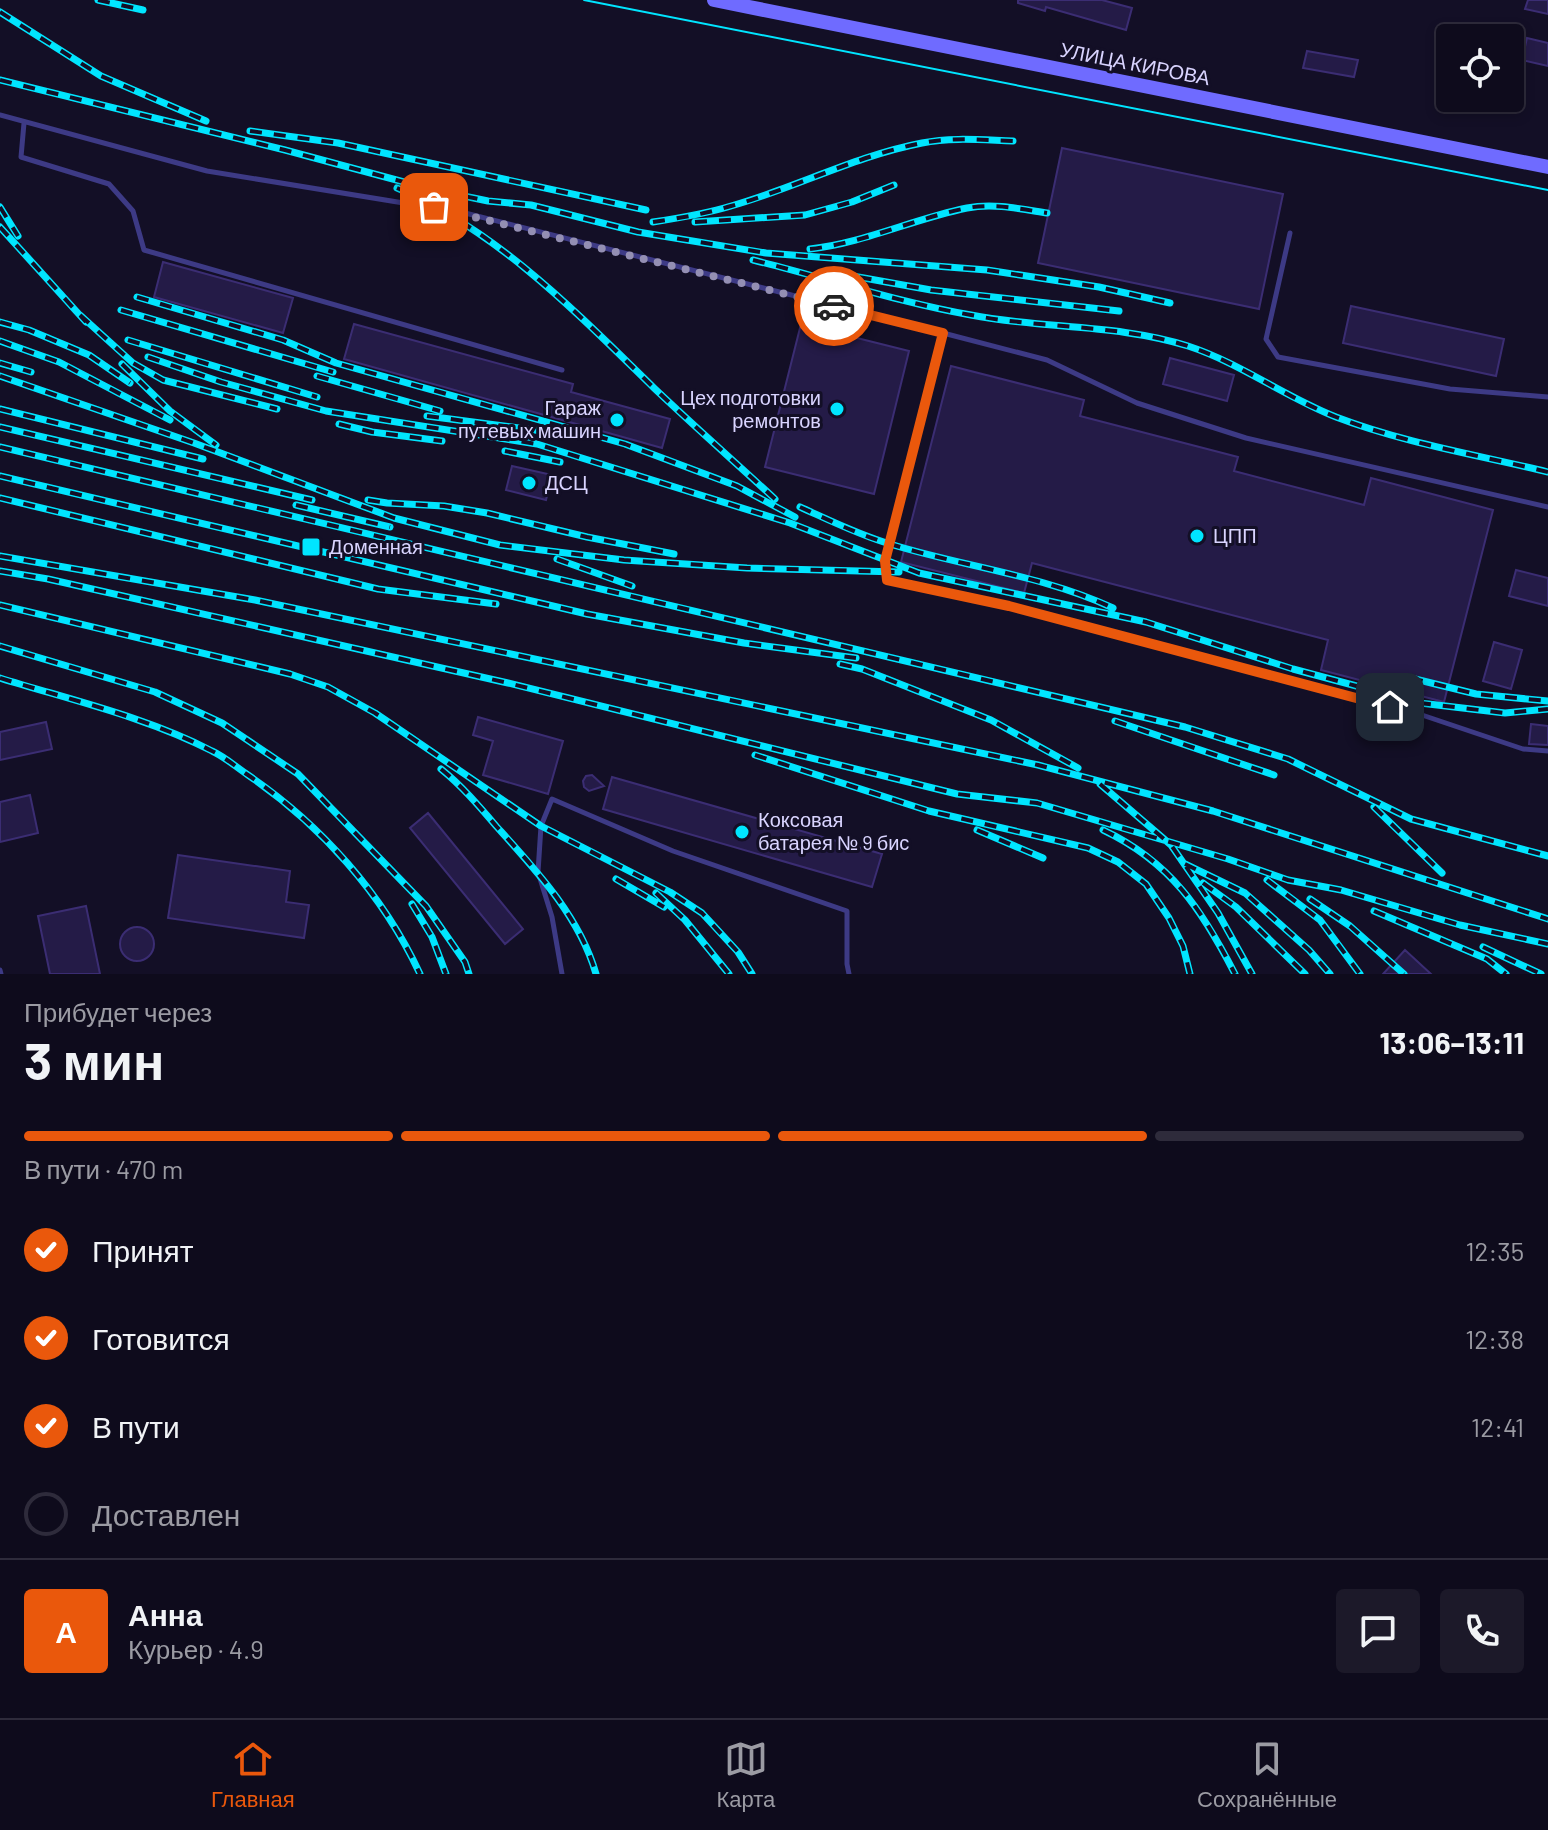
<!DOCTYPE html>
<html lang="ru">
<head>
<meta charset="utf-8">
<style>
	:root { --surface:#0e0b1c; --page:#1c1929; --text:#f1f3f6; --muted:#9b9ba3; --line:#2e2b3b; --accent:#ea580c }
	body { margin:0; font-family:Barlow,sans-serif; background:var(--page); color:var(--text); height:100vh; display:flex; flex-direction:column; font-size:30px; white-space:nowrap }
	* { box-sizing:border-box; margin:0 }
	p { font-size:26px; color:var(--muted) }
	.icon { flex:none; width:44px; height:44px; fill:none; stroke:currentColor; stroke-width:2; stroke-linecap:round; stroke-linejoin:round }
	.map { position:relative; height:974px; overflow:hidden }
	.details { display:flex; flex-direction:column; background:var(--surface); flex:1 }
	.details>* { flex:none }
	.tools { position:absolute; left:1436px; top:24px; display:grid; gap:16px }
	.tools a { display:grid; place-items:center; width:88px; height:88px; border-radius:8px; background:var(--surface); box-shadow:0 4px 12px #0003,0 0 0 2px var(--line); font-size:40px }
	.pin { position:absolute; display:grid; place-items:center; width:68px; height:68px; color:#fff; margin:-34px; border-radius:16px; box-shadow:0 4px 12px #0006 }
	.courier { position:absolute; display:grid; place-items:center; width:80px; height:80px; margin:-40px; border:6px solid #ea580c; border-radius:50%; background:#fff; color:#222; box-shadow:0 2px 10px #0007 }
	.head em { font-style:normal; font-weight:700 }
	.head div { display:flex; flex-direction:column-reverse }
	.head { display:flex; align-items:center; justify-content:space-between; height:136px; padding:0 24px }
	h1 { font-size:52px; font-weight:700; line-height:60px }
	.bar { display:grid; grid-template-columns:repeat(4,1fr); gap:12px 8px; align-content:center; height:96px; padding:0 24px }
	.bar i { height:10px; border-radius:6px; background:var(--line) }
	.bar .selected { background:var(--accent) }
	.bar p { grid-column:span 4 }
	.line { display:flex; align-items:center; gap:20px; padding:0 24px; border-top:2px solid var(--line) }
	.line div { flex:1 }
	.round { display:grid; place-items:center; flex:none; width:84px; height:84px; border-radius:8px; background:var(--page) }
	ol { padding:0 24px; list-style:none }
	li { display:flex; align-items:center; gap:24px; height:88px }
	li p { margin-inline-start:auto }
	li .icon { padding:8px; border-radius:50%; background:var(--accent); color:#fff; stroke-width:4 }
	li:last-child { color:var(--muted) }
	li i { width:44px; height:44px; border:4px solid var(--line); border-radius:50% }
	.tab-bar { display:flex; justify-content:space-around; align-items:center; height:112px; border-top:2px solid var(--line); background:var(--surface); font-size:22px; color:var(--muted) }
	.tab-bar a { display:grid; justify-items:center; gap:4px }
	.tab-bar .selected { color:var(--accent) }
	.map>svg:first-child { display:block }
	.building { fill:#241b47; stroke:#3b2d73; stroke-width:2 }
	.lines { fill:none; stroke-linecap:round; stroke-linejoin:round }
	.lane { stroke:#3d3a85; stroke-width:5 }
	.secondary { stroke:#6f6bff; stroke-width:14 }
	.tram { stroke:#00e5ff; stroke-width:2 }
	.rail-casing { stroke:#00e5ff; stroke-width:7 }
	.rail { stroke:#130f26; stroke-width:4; stroke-dasharray:12; stroke-linecap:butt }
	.done { stroke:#948fb3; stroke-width:8; stroke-dasharray:0 14.4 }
	.route { stroke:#ea580c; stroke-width:10 }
	.poi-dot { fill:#00e5ff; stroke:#130f26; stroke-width:3 }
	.labels { text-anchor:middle; stroke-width:6; stroke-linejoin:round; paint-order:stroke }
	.street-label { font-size:20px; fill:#d9d4ff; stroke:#130f26 }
	.poi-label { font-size:20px; fill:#d9d4ff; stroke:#130f26; text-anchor:start }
</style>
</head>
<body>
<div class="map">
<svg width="1548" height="974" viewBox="0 0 1548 974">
	<rect width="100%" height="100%" fill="#130f26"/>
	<!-- building -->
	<path class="building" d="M1018,0h84l30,8 -6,22 -80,-23 -1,4 -27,-8z
		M1528,0h20v14l-23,-5z
		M1527,38l21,5v23l-26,-6z
		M1307,51l51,9 -4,17 -51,-9z
		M1062,148l221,46 -24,115 -221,-46z
		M163,262l130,36 -10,35 -129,-36z
		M1351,306l153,33 -8,37 -153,-33z
		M354,324l219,60 -2,8 99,27 -8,29 -318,-89z
		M801,324l108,27 -35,143 -109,-27z
		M1170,358l64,17 -7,26 -64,-17z
		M951,366l133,34 -4,16 158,41 -4,14 130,34 7,-27 122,32 -49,192 -123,-32 7,-30 -296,-77 -8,30 -123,-31z
		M512,466l40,9 -6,25 -40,-10z
		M1516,570l32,8v28l-39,-10z
		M1494,642l28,8 -11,39 -28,-8z
		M478,717l85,24 -15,53 -65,-19 10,-34 -20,-6z
		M46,722l6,27 -52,11v-28z
		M1531,724l17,2v19l-19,-1z
		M592,775l12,11 -15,5 -5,-4 -1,-6 3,-5z
		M612,777l270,77 -10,33 -269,-78z
		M30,795l8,38 -38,9v-40z
		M428,813l95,116 -18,15 -95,-116z
		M178,855l112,16 -4,31 23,3 -5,33 -136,-20z
		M86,906l14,68h-50l-12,-58z
		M120 944a17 17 0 1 1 34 0a17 17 0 1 1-34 0Z
		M1405,950l26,24h-48z"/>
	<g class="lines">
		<!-- lane -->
		<path class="lane" d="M0,115l207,56 258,42 478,120 104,27 90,43 109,35 302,69
			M24,123l-3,34 88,27 24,27 11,39 418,120
			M1290,233l-24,106 12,18 172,32 98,8
			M943,333l-58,228 2,19 122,26 410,108 104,35 25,2
			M0,970l1,4
			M562,974l-10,-57 -14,-45 3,-46 11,-27 121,52 174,60v53l2,10"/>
		<!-- secondary -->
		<path class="secondary" d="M714,0l834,167"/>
		<!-- tram -->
		<path class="tram" d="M584,0l964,190"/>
		<!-- rail casing -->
		<g class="rail-casing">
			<path id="rail" d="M98,0l45,10
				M0,12l101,64 105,45
				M0,80l285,70 145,39 58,12 43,4 107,27 128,21 221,17 112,17 71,16
				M250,131l88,12 308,67
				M397,188c101,43 180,125 257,200 40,38 81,74 121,111
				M0,207l18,29
				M653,222c26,-4 52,-8 78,-16 64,-18 124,-50 191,-63 30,-6 60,-3 91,-2
				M695,222l110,-7 47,-13 42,-17
				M0,227l86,95
				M810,249c54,-6 103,-30 157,-41 27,-5 54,1 80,5
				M753,260c73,18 144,42 218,55 72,14 147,9 217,31 52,17 97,51 148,71 68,26 142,38 212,55
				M836,273l95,17 188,21
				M137,297l146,43 53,23 289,81 112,42 58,31
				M121,310l212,62
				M80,315l53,48 30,17 114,29
				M0,322l29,8 60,25 41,28
				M128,340l189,57
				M0,341l59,21 111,58
				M148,357l73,25 105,29 211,33 253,79 129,50 227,49 147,47 127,34 85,10 43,-4
				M0,363l31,9
				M122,364l48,47 46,34
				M0,376l194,67 200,75 106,27 124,15 123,8 152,4
				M317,376l123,35
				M0,409l203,50
				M427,416l115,15
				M339,424l33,8 70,9
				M0,427l312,73
				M0,447l1185,280 103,32 123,60 137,37
				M505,451l55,11
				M0,476l587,138 157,29 112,15
				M0,498l378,91 118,15
				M368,500l19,3 57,3 43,7 100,24 87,17
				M296,505l94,22
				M800,507c29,13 59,28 90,37 75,23 152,31 223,64
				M0,556l255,44 783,165 175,46 335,108
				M557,559l75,27
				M0,571l48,8 460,104 449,111 80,9 191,56 60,21 53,10 119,35 88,19
				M0,605l290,69 38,13 47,26 166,113 129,66 32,21 36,39 14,22
				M0,646l155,46 67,31 76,51 128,132 39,56 4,12
				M840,664l22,5 129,51 87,48
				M0,678c71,22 146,39 212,73 13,6 24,16 36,24 72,49 135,119 172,199
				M1411,678l65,16 72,7
				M1115,721l159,54
				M755,755l174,56 159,37 30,14 28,22 23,34 14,28 7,28
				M441,769c21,17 38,37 56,58 39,43 83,90 99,147
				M1100,784l71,61 47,68 34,61
				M1374,807l68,66
				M977,830l66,28
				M1103,830c68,32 99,80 132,144
				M1185,864l60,29 64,57 21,24
				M616,879l48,28
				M1267,880l53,40 40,54
				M1203,883l33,24 69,67
				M656,893l29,27 44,54
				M1310,899l40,27 54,48
				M412,904l20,33 14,37
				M1374,911l113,48 19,15
				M1483,947l58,27"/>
		</g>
		<!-- rail -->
		<use href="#rail" class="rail"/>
	</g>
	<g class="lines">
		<!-- done -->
		<path class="done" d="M434,207l400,99"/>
		<!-- route -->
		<path class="route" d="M834,306l109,27 -58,228 2,19 122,26 381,101"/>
	</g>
	<!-- markers -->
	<g class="poi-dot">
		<circle cx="837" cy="409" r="8"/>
		<circle cx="617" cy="420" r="8"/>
		<circle cx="529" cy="483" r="8"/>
		<circle cx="1197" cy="536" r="8"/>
		<rect x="301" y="537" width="20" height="20" rx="4"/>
		<circle cx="742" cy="832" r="8"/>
	</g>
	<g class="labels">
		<!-- street labels -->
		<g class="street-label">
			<text transform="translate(1135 64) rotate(11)" y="7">УЛИЦА КИРОВА</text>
		</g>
		<!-- poi labels -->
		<g class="poi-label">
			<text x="821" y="405" text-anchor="end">Цех подготовки<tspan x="821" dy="23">ремонтов</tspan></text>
			<text x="601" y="415" text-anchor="end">Гараж<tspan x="601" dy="23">путевых машин</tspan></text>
			<text x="545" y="490">ДСЦ</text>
			<text x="1213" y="543">ЦПП</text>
			<text x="329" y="554">Доменная</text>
			<text x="758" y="827">Коксовая<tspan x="758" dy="23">батарея № 9 бис</tspan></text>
		</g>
	</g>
</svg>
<div class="tools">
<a><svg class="icon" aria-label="locate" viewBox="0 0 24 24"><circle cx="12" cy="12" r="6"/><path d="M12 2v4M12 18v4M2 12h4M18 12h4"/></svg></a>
</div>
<div class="pin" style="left:434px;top:207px;background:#ea580c"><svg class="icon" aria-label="bag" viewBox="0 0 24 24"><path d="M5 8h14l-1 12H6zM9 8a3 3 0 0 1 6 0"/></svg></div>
<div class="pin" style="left:1390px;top:707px;background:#1f2937"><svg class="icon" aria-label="home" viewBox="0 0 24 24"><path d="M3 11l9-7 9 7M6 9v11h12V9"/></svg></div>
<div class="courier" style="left:834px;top:306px"><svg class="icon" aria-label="car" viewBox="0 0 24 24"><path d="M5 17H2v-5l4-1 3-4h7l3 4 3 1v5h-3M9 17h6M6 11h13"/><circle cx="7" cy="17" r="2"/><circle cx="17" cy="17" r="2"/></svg></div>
</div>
<section class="details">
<div class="head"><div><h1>3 мин</h1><p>Прибудет через</p></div><em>13:06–13:11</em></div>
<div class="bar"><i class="selected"></i><i class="selected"></i><i class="selected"></i><i></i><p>В пути · 470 m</p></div>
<ol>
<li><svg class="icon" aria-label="check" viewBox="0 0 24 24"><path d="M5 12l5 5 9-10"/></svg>Принят<p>12:35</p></li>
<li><svg class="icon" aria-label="check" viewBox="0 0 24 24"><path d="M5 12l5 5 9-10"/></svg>Готовится<p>12:38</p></li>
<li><svg class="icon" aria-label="check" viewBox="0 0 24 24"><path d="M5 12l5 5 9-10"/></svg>В пути<p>12:41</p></li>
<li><i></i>Доставлен</li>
</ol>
<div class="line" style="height:144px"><b class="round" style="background:var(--accent);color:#fff">А</b><div><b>Анна</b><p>Курьер · 4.9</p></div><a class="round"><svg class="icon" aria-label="chat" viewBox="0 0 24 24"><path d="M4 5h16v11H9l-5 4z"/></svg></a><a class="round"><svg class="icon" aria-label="phone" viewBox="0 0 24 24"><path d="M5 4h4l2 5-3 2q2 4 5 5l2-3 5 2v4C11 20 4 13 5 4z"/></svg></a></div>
</section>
<nav class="tab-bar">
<a class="selected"><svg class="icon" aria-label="home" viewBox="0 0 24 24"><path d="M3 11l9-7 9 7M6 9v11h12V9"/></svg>Главная</a>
<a><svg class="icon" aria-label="map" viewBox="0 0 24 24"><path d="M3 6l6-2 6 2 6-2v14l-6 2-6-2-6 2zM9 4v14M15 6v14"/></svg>Карта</a>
<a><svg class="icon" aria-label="saved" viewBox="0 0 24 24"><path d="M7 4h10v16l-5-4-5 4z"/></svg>Сохранённые</a>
</nav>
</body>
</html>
